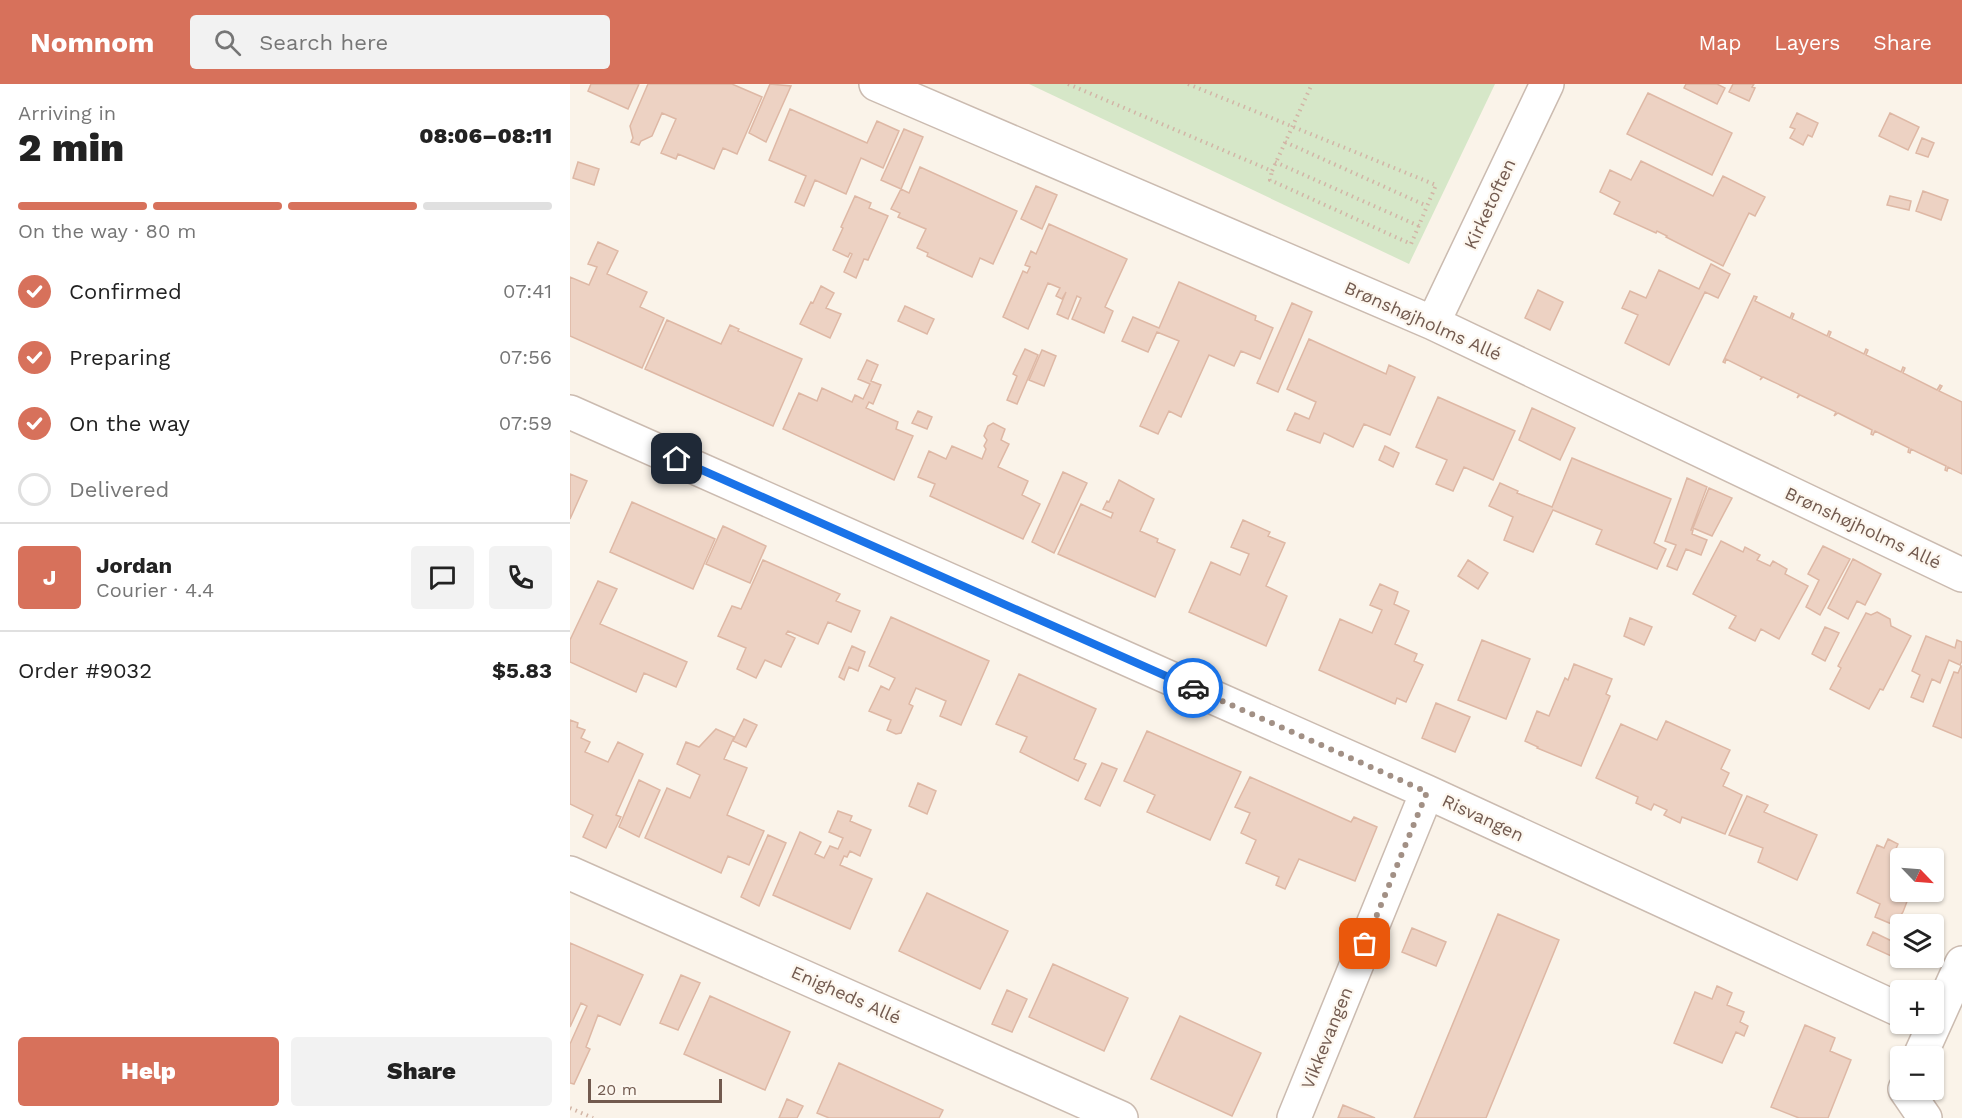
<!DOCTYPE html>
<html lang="en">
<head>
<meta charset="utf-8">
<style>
	:root { --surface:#fff; --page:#f2f2f2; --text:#222; --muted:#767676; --line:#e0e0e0; --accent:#d7715b }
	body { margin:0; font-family:"Work Sans",sans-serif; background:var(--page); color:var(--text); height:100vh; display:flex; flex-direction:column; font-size:22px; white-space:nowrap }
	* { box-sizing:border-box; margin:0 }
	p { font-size:20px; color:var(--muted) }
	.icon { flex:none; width:33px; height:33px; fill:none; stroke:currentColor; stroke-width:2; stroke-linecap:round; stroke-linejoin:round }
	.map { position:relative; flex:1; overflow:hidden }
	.sheet { display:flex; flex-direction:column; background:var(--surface); width:570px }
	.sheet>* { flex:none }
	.needle { width:39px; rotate:115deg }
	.tools { position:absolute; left:1320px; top:764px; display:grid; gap:12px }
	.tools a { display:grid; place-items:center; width:54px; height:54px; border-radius:6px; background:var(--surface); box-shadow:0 2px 4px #0004; font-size:30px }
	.scale { position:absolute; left:18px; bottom:15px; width:134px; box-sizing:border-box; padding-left:6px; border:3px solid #725a4f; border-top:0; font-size:16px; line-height:21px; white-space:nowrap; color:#725a4f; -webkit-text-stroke:4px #fdf7ef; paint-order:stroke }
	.pin { position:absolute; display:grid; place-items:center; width:51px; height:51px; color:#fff; margin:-26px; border-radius:12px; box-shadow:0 3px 9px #0006 }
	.courier { position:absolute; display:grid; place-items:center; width:60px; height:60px; margin:-30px; border:4px solid #1a73e8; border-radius:50%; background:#fff; color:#222; box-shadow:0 2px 8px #0007 }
	.overview em { font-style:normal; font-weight:800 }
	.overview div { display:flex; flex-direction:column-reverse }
	.overview { display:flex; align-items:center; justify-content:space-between; height:102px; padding:0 18px }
	h1 { font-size:39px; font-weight:800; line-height:45px }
	.bar { display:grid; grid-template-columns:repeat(4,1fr); gap:9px 6px; align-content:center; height:72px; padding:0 18px }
	.bar i { height:8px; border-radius:4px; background:var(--line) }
	.bar .current { background:var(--accent) }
	.bar p { grid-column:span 4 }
	.line { display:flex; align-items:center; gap:15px; padding:0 18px; border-top:2px solid var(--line) }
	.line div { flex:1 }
	.round { display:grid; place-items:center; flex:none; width:63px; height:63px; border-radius:6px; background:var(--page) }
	ol { padding:0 18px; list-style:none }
	li { display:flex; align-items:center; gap:18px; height:66px }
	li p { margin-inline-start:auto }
	li .icon { padding:6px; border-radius:50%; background:var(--accent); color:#fff; stroke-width:4 }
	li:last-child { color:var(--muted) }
	li i { width:33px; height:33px; border:3px solid var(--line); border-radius:50% }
	.button { display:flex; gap:12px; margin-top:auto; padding:12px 18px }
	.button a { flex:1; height:69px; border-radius:6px; background:var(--accent); color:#fff; font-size:24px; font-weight:800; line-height:69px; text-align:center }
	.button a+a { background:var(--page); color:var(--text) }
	header { display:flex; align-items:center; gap:36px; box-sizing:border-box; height:84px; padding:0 30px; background:var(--accent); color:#fff }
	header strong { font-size:28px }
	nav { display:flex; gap:33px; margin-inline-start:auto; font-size:21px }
	.search { width:420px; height:54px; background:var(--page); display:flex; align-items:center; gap:15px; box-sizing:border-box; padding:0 21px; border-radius:6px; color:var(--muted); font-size:22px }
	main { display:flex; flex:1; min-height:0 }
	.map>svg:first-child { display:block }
	.green { fill:#d6e7c8 }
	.building { fill:#edd2c3; stroke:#deb8a5; stroke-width:1.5 }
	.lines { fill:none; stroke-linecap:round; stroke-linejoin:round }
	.street-casing { stroke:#cbbbb0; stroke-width:36 }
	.path { stroke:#d2b5a6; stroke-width:4; stroke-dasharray:1.5 4.5; stroke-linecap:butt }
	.street { stroke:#fff; stroke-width:33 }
	.done { stroke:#a29085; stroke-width:6; stroke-dasharray:0 10.8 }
	.route { stroke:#1a73e8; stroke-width:8 }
	.labels { text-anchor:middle; stroke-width:4.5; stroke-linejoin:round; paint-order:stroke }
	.street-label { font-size:18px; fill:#725a4f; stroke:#fdf7ef }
</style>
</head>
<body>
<header>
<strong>Nomnom</strong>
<div class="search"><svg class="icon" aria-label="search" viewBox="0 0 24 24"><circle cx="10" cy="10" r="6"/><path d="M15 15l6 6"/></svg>Search here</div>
<nav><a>Map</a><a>Layers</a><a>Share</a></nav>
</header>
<main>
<section class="sheet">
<div class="overview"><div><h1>2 min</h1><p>Arriving in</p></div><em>08:06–08:11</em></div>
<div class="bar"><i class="current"></i><i class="current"></i><i class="current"></i><i></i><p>On the way · 80 m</p></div>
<ol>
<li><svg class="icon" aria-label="check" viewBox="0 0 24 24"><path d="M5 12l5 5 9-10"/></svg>Confirmed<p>07:41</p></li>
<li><svg class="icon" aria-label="check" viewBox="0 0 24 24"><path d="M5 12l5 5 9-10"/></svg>Preparing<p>07:56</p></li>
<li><svg class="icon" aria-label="check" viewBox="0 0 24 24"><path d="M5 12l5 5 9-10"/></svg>On the way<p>07:59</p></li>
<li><i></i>Delivered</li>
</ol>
<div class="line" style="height:108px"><b class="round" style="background:var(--accent);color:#fff">J</b><div><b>Jordan</b><p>Courier · 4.4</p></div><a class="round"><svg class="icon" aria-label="chat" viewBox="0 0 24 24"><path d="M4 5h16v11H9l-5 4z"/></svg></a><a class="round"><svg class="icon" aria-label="phone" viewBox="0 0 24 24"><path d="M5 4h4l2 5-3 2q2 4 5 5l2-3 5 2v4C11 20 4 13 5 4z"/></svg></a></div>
<div class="line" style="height:78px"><div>Order #9032</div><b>$5.83</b></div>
<div class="button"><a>Help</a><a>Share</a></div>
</section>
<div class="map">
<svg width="1392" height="1034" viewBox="0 0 1392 1034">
	<rect width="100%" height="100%" fill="#faf3e9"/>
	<!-- green -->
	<path class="green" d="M459,0h466l-86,180z"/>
	<!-- building -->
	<path class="building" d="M21,0h48l-11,25 -40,-18z
		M78,0h84l30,13 -25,57 -14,-6 -9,21 -36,-15 -2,5 -15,-6 15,-34 -14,-6 -10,23 -11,5 -2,4 -8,-3 2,-4 -3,-12z
		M200,0l21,2 -25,56 -17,-9z
		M1116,0h31l8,4 -8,16 -33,-16z
		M1163,0h21l-2,3 3,1 -6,13 -20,-9z
		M1078,9l84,40 -20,42 -85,-41z
		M220,25l77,34 10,-22 22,10 -16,37 -22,-10 -15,36 -31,-14 -11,26 -9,-4 11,-26 -37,-16z
		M1227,29l21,10 -6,14 -4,-2 -5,10 -13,-7 5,-9 -5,-2z
		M1320,29l29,14 -11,23 -29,-14z
		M334,45l19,8 -22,52 -20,-9z
		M1352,54l12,5 -6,14 -12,-4z
		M1071,77l72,35 10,-20 42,21 -10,19 -6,-3 -26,53 -57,-29 1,-1 -10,-5 -1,2 -42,-19 6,-12 -20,-10 10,-22 21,10z
		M8,78l21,7 -5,16 -21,-7z
		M350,83l97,44 -24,53 -13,-6 -8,19 -45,-21 1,-3 -11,-5 9,-19 -28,-12 2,-4 -9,-4 10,-20 8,4z
		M466,102l21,9 -15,34 -21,-10z
		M1353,107l25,9 -7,20 -25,-9z
		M285,112l16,7 -2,5 19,8 -20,44 -4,-1 -8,19 -12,-6 8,-18 -2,-1 -2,4 -15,-7 10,-22 -2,-1z
		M1320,112l21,5 -2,9 -22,-5z
		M479,140l78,35 -22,48 8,4 -9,22 -32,-14 9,-21 -4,-2 -9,23 -11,-5 9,-22 -4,7 -6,-3 4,-8 -12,-5 -20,46 -25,-12 20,-46 4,2 3,-6 -5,-2 6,-14 5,3z
		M28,158l20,9 -11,23 40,18 -7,15 24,11 -22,50 -72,-32v-59l19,8 8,-18 -9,-3z
		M1141,180l19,10 -12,24 -13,-6 -36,73 -44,-22 13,-28 -16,-7 8,-17 16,7 13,-28 40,19z
		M609,198l77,34 -1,4 18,8 -13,31 -19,-8 -7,15 -25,-11 -28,62 -12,-6 -11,23 -18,-8 39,-85 -22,-9 -9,20 -26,-11 11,-24 26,11z
		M251,202l13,7 -8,15 15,6 -11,24 -30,-14 11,-22 2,1z
		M968,206l25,12 -13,28 -25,-12z
		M1184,212l3,1 -2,4 35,17 2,-5 2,1 -2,5 35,17 2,-5 2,1 -2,5 35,17 2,-5 2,1 -2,5 35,17 2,-5 2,1 -2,5 34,17 3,-5 2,1 -3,5 23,11v72l-14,-7 -1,4 -2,-1 1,-4 -35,-17 -1,4 -2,-1 1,-4 -34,-17 -2,4 -2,-1 1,-4 -34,-17 -4,3 2,-4 -36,-17 -3,3 2,-4 -36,-17 -3,3 2,-3 -36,-18 -1,4 -2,-1z
		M722,219l20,9 -34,80 -21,-9z
		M335,222l29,13 -7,15 -29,-13z
		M97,236l54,24 9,-19 9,4 -1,2 64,28 -29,67 -128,-57z
		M739,255l77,35 3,-9 26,12 -25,58 -26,-11 -11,23 -29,-14 -4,10 -33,-13 8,-17 14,6 7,-17 -29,-13z
		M455,265l13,6 -21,49 -10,-4 10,-24 -4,-2z
		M472,266l14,6 -12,30 -15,-6z
		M297,276l11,5 -7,16 10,4 -8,19 -4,-2 -3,6 32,14 -2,7 17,7 -19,44 -111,-51 16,-36 18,8 5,-13 30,14 3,-7 8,4 7,-15 -12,-5z
		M868,313l77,34 -22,49 -29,-13 -11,24 -17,-7 11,-24 -31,-13z
		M962,324l43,20 -15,32 -41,-20z
		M348,327l14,6 -5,12 -15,-6z
		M423,339l12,6 -4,11 8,4 -11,23 30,14 -6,14 18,9 -17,35 -93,-43 5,-12 -17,-7 11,-26 17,8 6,-13 30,13 4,-10 -2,-3 3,-6 -3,-4 4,-10z
		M815,362l14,7 -6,14 -14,-7z
		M1002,374l99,41 -17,44 12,6 -9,20 -61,-25 6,-14 -49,-20 -20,42 -29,-12 9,-23 -24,-11 11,-23 18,8 -1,2 35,14z
		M493,388l24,11 -33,70 -22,-11z
		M0,390l17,7 -17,38z
		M1117,394l20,9 -16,43h2l-1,4 15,6 -6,15 -15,-6 -9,21 -10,-4 9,-21 -11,-4z
		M549,396l35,19 -14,32 18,8 -1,3 18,8 -20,47 -97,-43 23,-50 30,14 2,-5 -10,-4 4,-8 2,1z
		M1139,404l23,10 -20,38 -19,-8z
		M62,418l83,37 -22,50 -83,-37z
		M673,436l27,12 -2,4 17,7 -19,43 21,10 -21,50 -77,-34 22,-50 29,13 9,-21 -18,-7z
		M153,442l43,20 -16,37 -44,-19z
		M1151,457l22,11 2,-5 15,8 -3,5 13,6 3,-5 14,8 -2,5 23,12 -29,53 -18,-10 -6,12 -26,-13 7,-12 -43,-22z
		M1253,462l27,13 -30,56 -14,-8 13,-27 -11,-6z
		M1283,475l28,15 -16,31 -8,-4 -9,18 -20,-11z
		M193,476l77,34 -4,7 24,10 -9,21 -23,-10 -10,22 -30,-13 -2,3 9,4 -14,29 -16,-7 -9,18 -19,-9 9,-21 -28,-12 14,-30 9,3z
		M898,476l20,13 -10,16 -20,-13z
		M28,497l19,8 -17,35 87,38 -11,25 -32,-14 -8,19 -66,-30v-22z
		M810,500l18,8 -4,12 15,7 -14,33 22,10 -3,7 9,4 -17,37 -9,-4 -2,6 -76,-34 21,-51 32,14 10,-23 -12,-5z
		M1307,528l13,7 1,7 20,10 -28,54 -3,-1 -11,20 -39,-20 11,-21 -3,-2 28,-53 5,2z
		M321,533l98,44 -28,64 -21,-9 6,-15 -30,-13 -7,16 4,2 -12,27 -5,1 -9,-4 4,-10 -22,-9 12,-25 8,4 6,-12 -26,-12z
		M1060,534l22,9 -8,18 -20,-9z
		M1255,543l14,6 -14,28 -13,-7z
		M1356,552l29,12 2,-8 5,2v19l-2,4 -11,-5 -9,23 -8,-4 -9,23 -12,-5 9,-22 -8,-4z
		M912,556l48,19 -24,60 -48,-19z
		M282,562l13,6 -7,19 -9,-4 -5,13 -5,-3z
		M1004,580l38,15 -6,15 4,2 -29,70 -44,-18 1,-1 -13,-6 12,-30 12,5 16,-38 3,2z
		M1391,582h1v72l-29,-12 21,-54 4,1z
		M449,590l77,35 -22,50 12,5 -8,17 -58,-29 7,-15 -31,-13z
		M866,619l34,14 -15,35 -33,-14z
		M174,635l13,6 -11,22 -13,-6z
		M0,636l8,3 -1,4 8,3 -4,8 9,4 -5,10 23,10 10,-20 25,12 -27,61 5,2 -15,31 -23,-11 10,-22 -23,-11z
		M1096,637l64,29 -9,19 8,4 -6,13 19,9 -17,39 -43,-17 -2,6 -16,-8 3,-5 -13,-6 -3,6 -15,-7 2,-6 -42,-19 25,-54 36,16z
		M146,645l18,8 -10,22 23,9 -20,47 37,16 -15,34 -21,-9 -7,17 -76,-35 22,-50 23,10 10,-23 -23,-11 9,-22 13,5z
		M577,647l94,41 -31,68 -63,-28 8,-17 -31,-14z
		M532,679l15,6 -17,37 -15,-7z
		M680,693l101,45 3,-5 23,10 -22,54 -56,-22 -14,30 -9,-4 3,-8 -33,-14 10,-23 -15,-7 9,-20 -15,-6z
		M69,696l21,10 -21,47 -20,-10z
		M348,699l18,8 -9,23 -18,-8z
		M1177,712l21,9 -4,7 53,23 -20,45 -39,-18 5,-14 -34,-13z
		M268,727l14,5 -2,5 21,9 -11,26 -10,-5 -3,6 -3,-1 -4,9 32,14 -22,50 -77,-34 27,-63 21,10 -6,12 9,4 6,-12 8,3 5,-11 -14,-6z
		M198,751l18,8 -27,63 -18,-9z
		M1318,755l10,5 -4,9 13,5h-7v33h11l-8,21 -9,13 -19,-8 5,-13 -23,-11 20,-48 7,3z
		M357,809l81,38 -28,58 -81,-38z
		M928,830l61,26 -73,178h-72z
		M842,844l34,14 -10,24 -34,-14z
		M1303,848l27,13v12h17l-4,9 -46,-21z
		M0,859l73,32 -23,50 -22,-10 -12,32 4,2 -16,35 -4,-1v-39l17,-38 -6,-3 -11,24z
		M483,880l75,34 -24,53 -75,-34z
		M111,891l19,8 -22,47 -18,-7z
		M1147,902l15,7 -5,12 17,7 -4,10 8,4 -4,10 -8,-4 -14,31 -48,-20 21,-51 17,7z
		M437,906l20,9 -15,33 -20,-8z
		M140,912l80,36 -25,58 -81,-36z
		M610,932l81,37 -29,63 -81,-37z
		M1235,941l30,13 -5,13 21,9 -23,58h-29l-28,-11z
		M269,979l104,47 -4,8h-110l-12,-5z
		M217,1015l16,7 -6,12h-18z
		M773,1021l32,13h-37z"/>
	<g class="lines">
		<!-- street casing -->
		<g class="street-casing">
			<path id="street" d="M306,0l557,239 529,252
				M863,239l114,-239
				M0,328l857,380 473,218
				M0,789l551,245
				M1350,972l42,-93
				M1335,1005l20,29
				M724,1034l133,-326"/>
		</g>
		<!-- path -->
		<path class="path" d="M498,0l204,87 40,-87
			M618,0l248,101 -25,59 -141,-64 2,-9
			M715,58l142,64
			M705,78l144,64
			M0,1024l23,10"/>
		<!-- street -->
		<use href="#street" class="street"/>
	</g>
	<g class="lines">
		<!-- done -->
		<path class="done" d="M623,604l234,104 -62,152"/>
		<!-- route -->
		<path class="route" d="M107,375l516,229"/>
	</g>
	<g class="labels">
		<!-- street labels -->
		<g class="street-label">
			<text transform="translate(920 120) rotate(-65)" y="6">Kirketoften</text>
			<text transform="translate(853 237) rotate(24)" y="6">Brønshøjholms Allé</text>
			<text transform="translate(1293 444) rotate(25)" y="6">Brønshøjholms Allé</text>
			<text transform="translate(913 734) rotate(25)" y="6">Risvangen</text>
			<text transform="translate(276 911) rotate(24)" y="6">Enigheds Allé</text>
			<text transform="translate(757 954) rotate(-68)" y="6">Vikkevangen</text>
		</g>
	</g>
</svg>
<div class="tools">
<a><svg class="needle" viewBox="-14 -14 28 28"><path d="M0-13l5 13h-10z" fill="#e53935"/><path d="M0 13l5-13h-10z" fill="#767676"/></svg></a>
<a><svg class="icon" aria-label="layers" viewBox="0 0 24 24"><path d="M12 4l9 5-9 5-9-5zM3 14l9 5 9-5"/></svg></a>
<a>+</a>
<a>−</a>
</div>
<div class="scale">20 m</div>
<div class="pin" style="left:795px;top:860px;background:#ea580c"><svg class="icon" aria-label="bag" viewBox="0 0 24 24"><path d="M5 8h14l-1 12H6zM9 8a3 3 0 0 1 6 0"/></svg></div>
<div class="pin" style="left:107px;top:375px;background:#1f2937"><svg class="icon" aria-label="home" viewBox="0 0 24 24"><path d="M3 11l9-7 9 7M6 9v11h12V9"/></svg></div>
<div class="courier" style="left:623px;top:604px"><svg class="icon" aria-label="car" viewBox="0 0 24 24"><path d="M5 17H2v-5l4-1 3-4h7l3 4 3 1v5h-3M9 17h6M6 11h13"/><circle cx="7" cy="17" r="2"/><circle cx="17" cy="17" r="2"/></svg></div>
</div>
</main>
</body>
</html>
